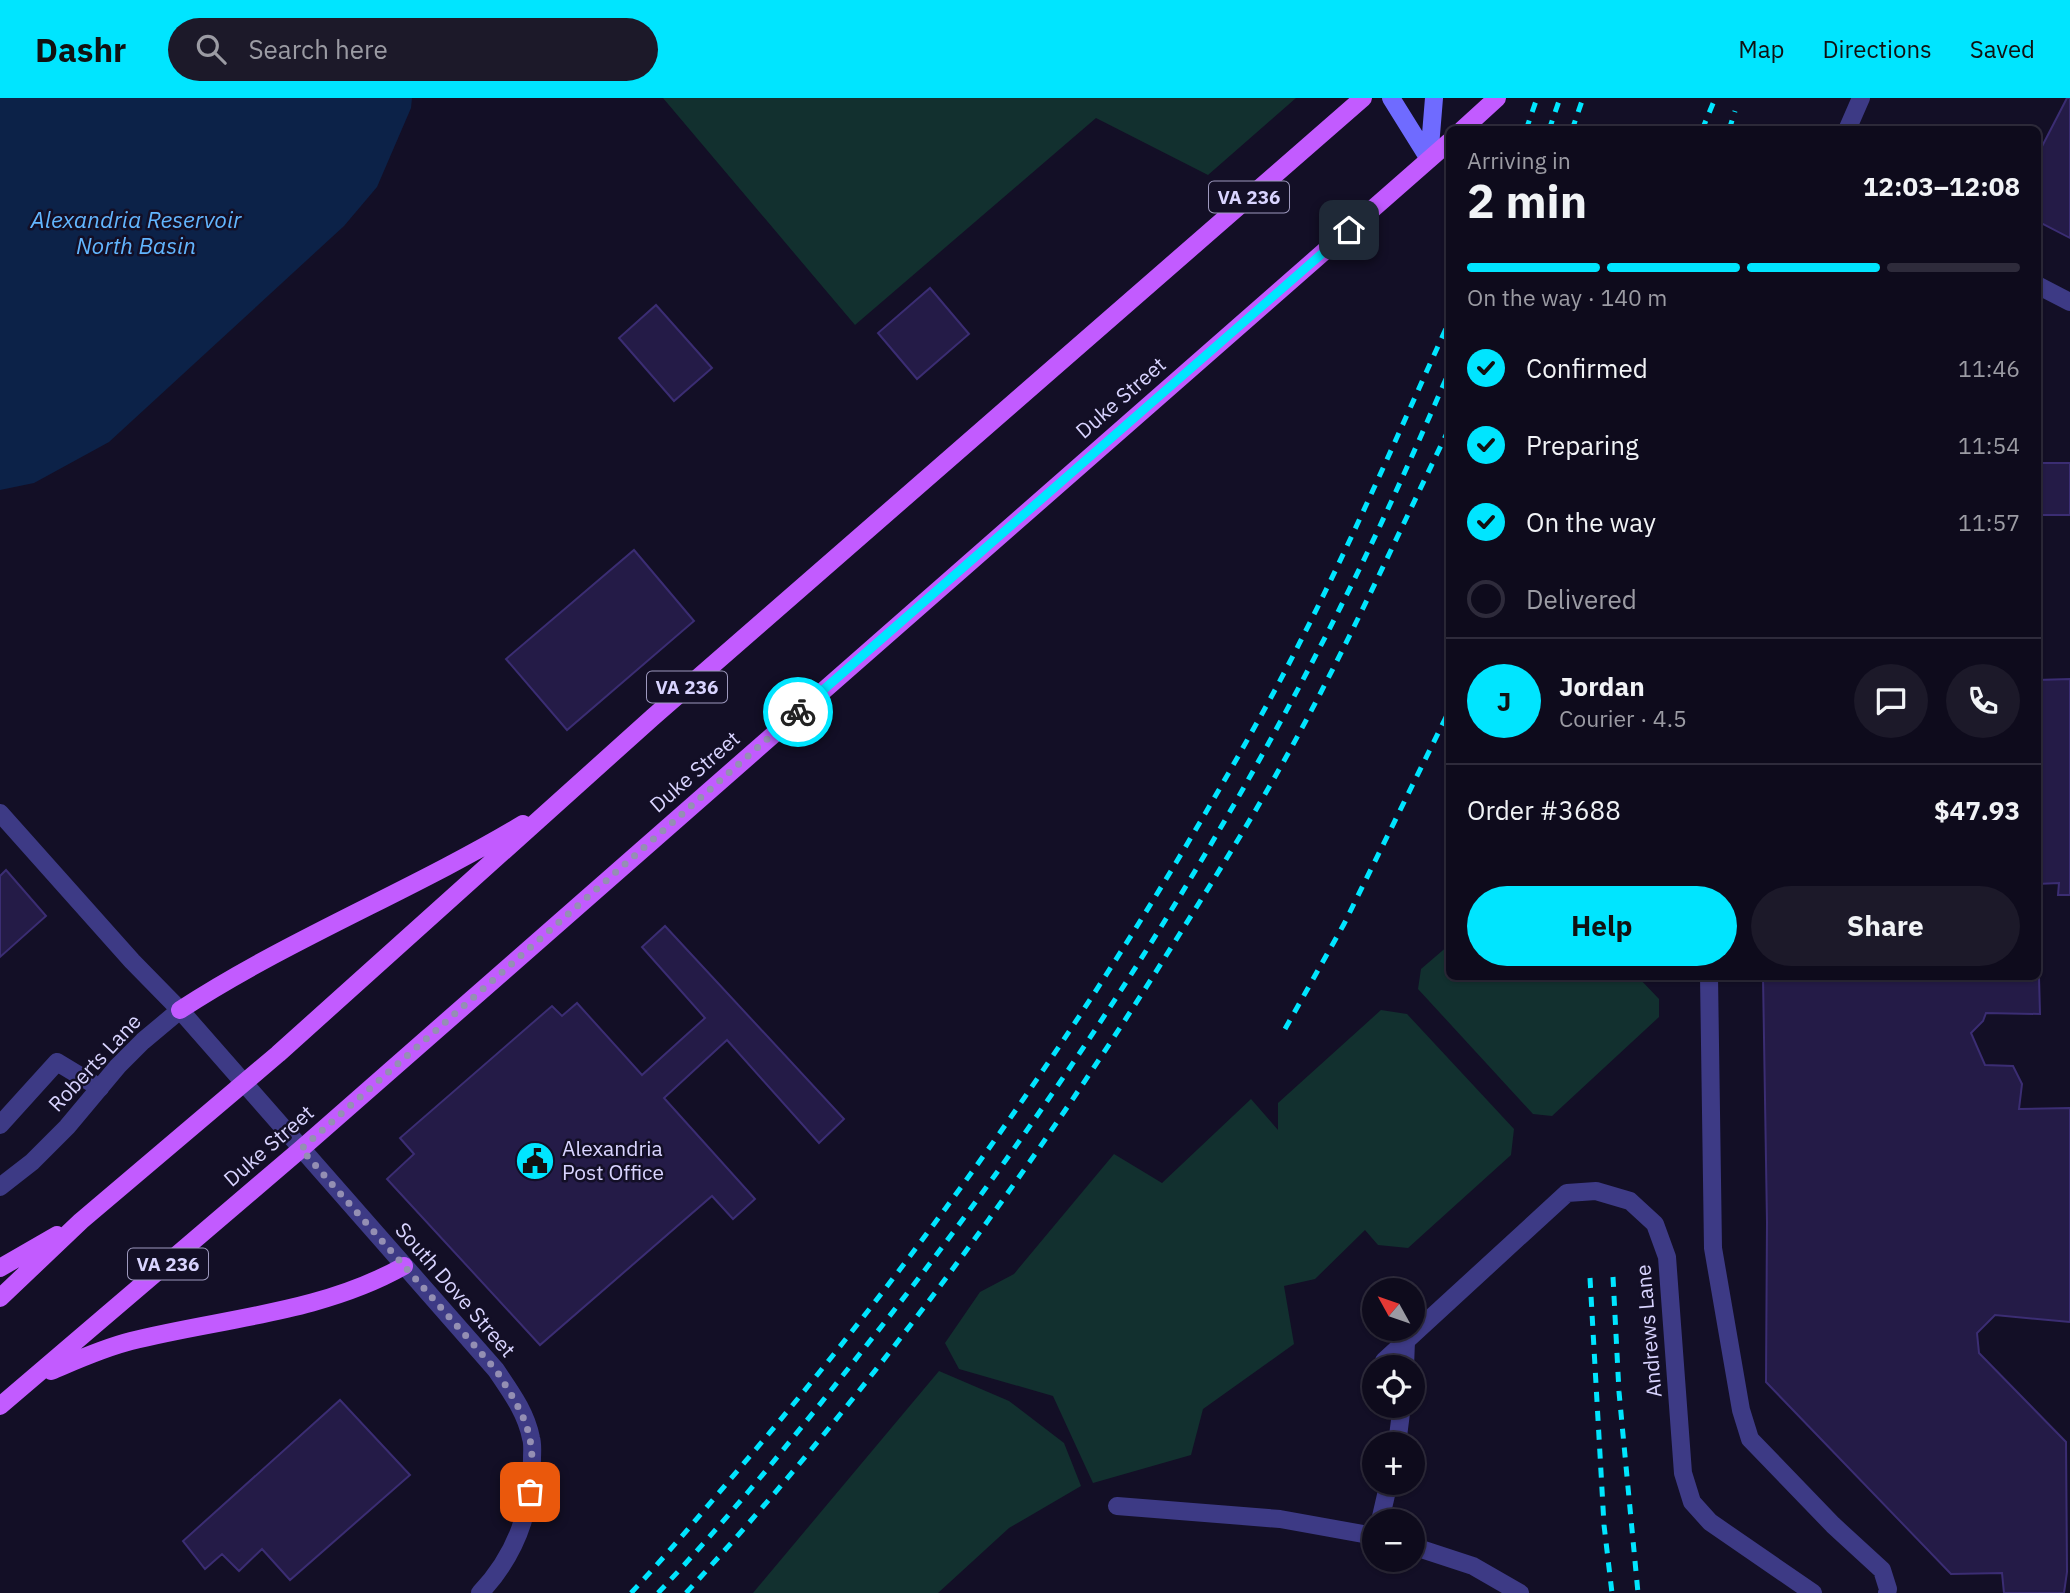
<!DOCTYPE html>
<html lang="en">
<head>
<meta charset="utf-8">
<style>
	:root { --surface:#0e0b1c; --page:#1c1929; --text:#f1f3f6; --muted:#9b9ba3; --line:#2e2b3b; --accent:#00e5ff }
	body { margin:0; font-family:"IBM Plex Sans",sans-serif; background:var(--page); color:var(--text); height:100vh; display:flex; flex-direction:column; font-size:26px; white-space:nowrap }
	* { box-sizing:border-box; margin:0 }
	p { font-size:23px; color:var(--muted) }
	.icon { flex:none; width:38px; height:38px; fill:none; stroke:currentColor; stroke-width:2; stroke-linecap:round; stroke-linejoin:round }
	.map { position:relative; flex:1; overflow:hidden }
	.side { position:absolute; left:1446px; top:28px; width:595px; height:854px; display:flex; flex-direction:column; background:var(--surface); border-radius:10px; box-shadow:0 2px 5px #0004,0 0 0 2px var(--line) }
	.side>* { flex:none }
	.needle { width:46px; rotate:310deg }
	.buttons { position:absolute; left:1362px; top:1180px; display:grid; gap:14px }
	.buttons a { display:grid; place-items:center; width:63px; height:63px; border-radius:50%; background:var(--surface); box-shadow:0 2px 5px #0004,0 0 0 2px var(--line); font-size:35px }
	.pin { position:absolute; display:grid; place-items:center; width:60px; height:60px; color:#fff; margin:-30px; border-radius:14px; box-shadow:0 4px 10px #0006 }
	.courier { position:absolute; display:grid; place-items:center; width:70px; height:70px; margin:-35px; border:5px solid #00e5ff; border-radius:50%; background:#fff; color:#222; box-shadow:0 2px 9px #0007 }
	.headline em { font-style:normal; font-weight:700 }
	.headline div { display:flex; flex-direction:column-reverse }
	.headline { display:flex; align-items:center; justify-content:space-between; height:119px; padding:0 21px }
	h1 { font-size:46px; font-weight:700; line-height:52px }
	.bar { display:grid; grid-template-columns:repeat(4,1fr); gap:10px 7px; align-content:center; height:84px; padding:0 21px }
	.bar i { height:9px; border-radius:5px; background:var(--line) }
	.bar .on { background:var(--accent) }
	.bar p { grid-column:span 4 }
	.line { display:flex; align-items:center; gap:18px; padding:0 21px; border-top:2px solid var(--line) }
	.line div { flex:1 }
	.round { display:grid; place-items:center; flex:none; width:74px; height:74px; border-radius:37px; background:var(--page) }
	ol { padding:0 21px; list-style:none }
	li { display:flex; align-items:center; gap:21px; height:77px }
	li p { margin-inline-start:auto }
	li .icon { padding:7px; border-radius:50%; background:var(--accent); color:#111; stroke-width:4 }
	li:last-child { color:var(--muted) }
	li i { width:38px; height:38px; border:4px solid var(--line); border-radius:50% }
	.primary-button { display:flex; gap:14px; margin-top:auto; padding:14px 21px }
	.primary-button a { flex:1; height:80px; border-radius:42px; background:var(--accent); color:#111; font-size:28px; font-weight:700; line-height:80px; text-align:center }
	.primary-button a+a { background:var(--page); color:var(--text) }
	header { display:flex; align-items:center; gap:42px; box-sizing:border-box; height:98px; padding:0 35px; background:var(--accent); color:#111 }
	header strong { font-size:33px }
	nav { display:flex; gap:38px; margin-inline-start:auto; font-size:24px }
	.search { width:490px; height:63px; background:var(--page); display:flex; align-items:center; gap:18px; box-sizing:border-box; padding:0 24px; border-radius:38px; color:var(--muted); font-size:26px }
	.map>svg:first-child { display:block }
	.green { fill:#12302f }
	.water { fill:#0c2248 }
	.building { fill:#241b47; stroke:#3b2d73; stroke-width:2 }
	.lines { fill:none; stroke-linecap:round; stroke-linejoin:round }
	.lane { stroke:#3d3a85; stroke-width:18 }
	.street { stroke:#3d3a85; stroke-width:18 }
	.secondary { stroke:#6f6bff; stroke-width:18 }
	.primary { stroke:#c25bff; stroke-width:18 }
	.rail { stroke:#00e5ff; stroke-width:5; stroke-dasharray:10 9; stroke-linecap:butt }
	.done { stroke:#948fb3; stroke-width:7; stroke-dasharray:0 12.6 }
	.route { stroke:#00e5ff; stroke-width:9 }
	.labels { text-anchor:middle; stroke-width:5; stroke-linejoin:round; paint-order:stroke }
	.shield { fill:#130f26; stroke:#9e99be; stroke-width:2 }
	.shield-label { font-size:19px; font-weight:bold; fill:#d9d4ff }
	.street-label { font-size:21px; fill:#d9d4ff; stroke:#130f26 }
	.poi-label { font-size:21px; fill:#d9d4ff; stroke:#130f26; text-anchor:start }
	.water-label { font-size:23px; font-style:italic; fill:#62b6ff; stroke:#130f26 }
</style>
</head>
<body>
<header>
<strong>Dashr</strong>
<div class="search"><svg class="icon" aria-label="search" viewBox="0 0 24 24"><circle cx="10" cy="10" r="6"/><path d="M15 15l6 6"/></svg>Search here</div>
<nav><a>Map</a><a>Directions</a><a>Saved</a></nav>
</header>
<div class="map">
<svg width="2070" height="1495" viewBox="0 0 2070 1495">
	<rect width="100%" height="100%" fill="#130f26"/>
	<!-- green -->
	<path class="green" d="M663,0h633l-88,77 -112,-57 -241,207z
		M1449,847v31l189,1 21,22v18l-107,99 -19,-2 -115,-125 3,-20z
		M1381,912l26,4 107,115 -3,26 -103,93 -30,-3 -13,-15 -50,49 -31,7 10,58 -91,65 -12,46 -98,28 -40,-87 -94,-27 -14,-26 35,-51 34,-18 100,-120 48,29 89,-84 27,31v-27z
		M939,1273l70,30 55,42 17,43 -72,42 -71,65h-185z"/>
	<!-- water -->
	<path class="water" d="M0,0h412l-1,10 -34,79 -33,39 -235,216 -75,41 -34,7z"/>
	<!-- building -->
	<path class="building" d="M2067,0h3v140l-33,-17v-65z
		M930,190l39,46 -52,45 -39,-46z
		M656,207l56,63 -38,33 -55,-63z
		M2037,365h33v52h-33z
		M634,452l60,71 -127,109 -61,-71z
		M2070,581v216h-12l1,-12 -22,1v-204z
		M6,772l40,46 -46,41v-81z
		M665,828l179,193 -25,24 -92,-103 -63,58 91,101 -22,20 -21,-23 -172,149 -153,-166 27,-25 -14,-16 152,-132 10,10 15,-13 65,72 63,-57 -63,-71z
		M1763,878l276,1 1,37 -54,-1 -3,8 -12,12 14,32 28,1 9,18 -3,25 51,-1v214l-75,-7 -18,18 2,20 87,89 1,130 -3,21h-60l-2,-20 -51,1 -185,-192 1,-160z
		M340,1302l70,75 -120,105 -28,-31 -23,22 -17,-17 -17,15 -22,-28z"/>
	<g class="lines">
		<!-- lane -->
		<path class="lane" d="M1847,32l14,-32
			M0,715l132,148 48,49
			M1709,878l4,272 28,162 9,29 83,86 49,45 6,19 -1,4
			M0,1027l57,-63 43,26
			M1405,1269l1,-26
			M1397,1346l5,-39
			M1117,1408l163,13 94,17
			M1380,1423l9,-39
			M1412,1448l61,20 47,27"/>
		<!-- street -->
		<path class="street" d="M2037,187l33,17
			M0,1089l32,-25 35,-35 51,-61 25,-25 37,-31 316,360c14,21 30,42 35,68 2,6 1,14 1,21 0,51 -17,97 -52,134
			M1384,1263l183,-168 29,-2 34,10 25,23 12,33 16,216 9,29 18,20 103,71"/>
		<!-- secondary -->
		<path class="secondary" d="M1391,0l38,61
			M1429,61l5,-61"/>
		<!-- primary -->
		<path class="primary" d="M1462,32l35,-32
			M180,912c109,-71 231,-119 343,-186
			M0,1170l57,-33
			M0,1200l81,-77 197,-167 375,-337 710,-619
			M51,1273c26,-11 52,-23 80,-30 92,-23 190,-28 273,-75
			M0,1308l301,-257 1148,-1007"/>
		<!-- rail -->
		<path class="rail" d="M1526,32l11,-32
			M1549,32l11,-32
			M1572,32l11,-32
			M1702,32l12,-29
			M1729,32l6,-19
			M1285,931l59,-105 105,-213
			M1613,1179l6,115 19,201
			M1590,1180l14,247 8,68
			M631,1495c44,-47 84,-96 125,-144 189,-224 356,-466 498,-721 74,-131 133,-270 195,-406
			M658,1495c74,-78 142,-163 208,-247 183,-231 343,-478 475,-740 39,-77 74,-156 108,-234
			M686,1495c174,-189 328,-398 466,-615 47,-75 95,-150 138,-228 58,-105 107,-214 159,-321"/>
	</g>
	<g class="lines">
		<!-- done -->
		<path class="done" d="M530,1394c7,-58 -4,-74 -34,-122l-195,-221 497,-437"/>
		<!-- route -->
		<path class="route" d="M798,614l551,-482"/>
	</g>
	<!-- icons -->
	<defs>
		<g id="civic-disc" transform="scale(2.0125)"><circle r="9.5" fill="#00e5ff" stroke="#130f26"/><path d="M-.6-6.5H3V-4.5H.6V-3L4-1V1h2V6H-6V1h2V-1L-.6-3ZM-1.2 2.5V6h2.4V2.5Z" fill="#111"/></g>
	</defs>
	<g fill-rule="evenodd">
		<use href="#civic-disc" x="535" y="1063"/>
	</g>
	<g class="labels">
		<!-- shield labels -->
		<g class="shield">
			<rect x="1209" y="83.5" width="80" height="31" rx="5"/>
			<rect x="647" y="573.5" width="80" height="31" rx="5"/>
			<rect x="128" y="1150.5" width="80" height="31" rx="5"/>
		</g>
		<g class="shield-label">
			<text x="1249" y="106">VA 236</text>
			<text x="687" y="596">VA 236</text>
			<text x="168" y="1173">VA 236</text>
		</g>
		<!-- street labels -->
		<g class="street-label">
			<text transform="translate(1121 300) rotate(-41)" y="7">Duke Street</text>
			<text transform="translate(695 674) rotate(-41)" y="7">Duke Street</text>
			<text transform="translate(95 965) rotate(-47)" y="7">Roberts Lane</text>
			<text transform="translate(269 1048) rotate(-41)" y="7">Duke Street</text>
			<text transform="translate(455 1192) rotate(49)" y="7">South Dove Street</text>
			<text transform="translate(1649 1233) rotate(-95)" y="7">Andrews Lane</text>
		</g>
		<!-- poi labels -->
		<g class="poi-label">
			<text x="562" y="1058">Alexandria<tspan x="562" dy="24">Post Office</tspan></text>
		</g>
		<!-- water labels -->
		<g class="water-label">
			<text x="136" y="130">Alexandria Reservoir<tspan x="136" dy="26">North Basin</tspan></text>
		</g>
	</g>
</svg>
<div class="buttons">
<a><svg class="needle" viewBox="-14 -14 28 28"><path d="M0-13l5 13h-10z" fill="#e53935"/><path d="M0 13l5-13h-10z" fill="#9b9ba3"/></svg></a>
<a><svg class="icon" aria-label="locate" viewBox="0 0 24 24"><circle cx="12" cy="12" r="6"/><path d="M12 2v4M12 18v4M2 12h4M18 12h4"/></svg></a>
<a>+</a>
<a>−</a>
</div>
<div class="pin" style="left:530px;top:1394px;background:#ea580c"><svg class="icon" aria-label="bag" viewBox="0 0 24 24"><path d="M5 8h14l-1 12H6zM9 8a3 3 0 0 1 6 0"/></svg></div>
<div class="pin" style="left:1349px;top:132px;background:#1f2937"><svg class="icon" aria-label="home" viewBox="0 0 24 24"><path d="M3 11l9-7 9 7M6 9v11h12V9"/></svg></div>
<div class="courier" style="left:798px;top:614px"><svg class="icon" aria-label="bike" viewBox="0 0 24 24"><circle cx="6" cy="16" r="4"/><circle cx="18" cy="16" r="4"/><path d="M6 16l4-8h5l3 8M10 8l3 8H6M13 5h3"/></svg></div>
<section class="side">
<div class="headline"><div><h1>2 min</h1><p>Arriving in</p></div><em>12:03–12:08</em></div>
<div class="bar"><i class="on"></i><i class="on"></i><i class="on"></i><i></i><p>On the way · 140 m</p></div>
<ol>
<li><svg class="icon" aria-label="check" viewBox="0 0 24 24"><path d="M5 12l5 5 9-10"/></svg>Confirmed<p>11:46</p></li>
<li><svg class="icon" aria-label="check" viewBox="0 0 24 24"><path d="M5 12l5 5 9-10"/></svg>Preparing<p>11:54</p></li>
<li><svg class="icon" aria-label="check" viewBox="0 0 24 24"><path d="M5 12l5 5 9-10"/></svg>On the way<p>11:57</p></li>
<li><i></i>Delivered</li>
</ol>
<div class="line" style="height:126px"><b class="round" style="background:var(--accent);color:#111">J</b><div><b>Jordan</b><p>Courier · 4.5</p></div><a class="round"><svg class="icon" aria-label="chat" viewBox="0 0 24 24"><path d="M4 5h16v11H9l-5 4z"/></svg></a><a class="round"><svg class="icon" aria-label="phone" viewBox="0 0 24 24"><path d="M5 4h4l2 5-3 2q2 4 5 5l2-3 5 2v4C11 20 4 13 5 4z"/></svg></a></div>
<div class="line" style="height:91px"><div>Order #3688</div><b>$47.93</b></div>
<div class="primary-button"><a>Help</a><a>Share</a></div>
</section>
</div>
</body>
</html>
